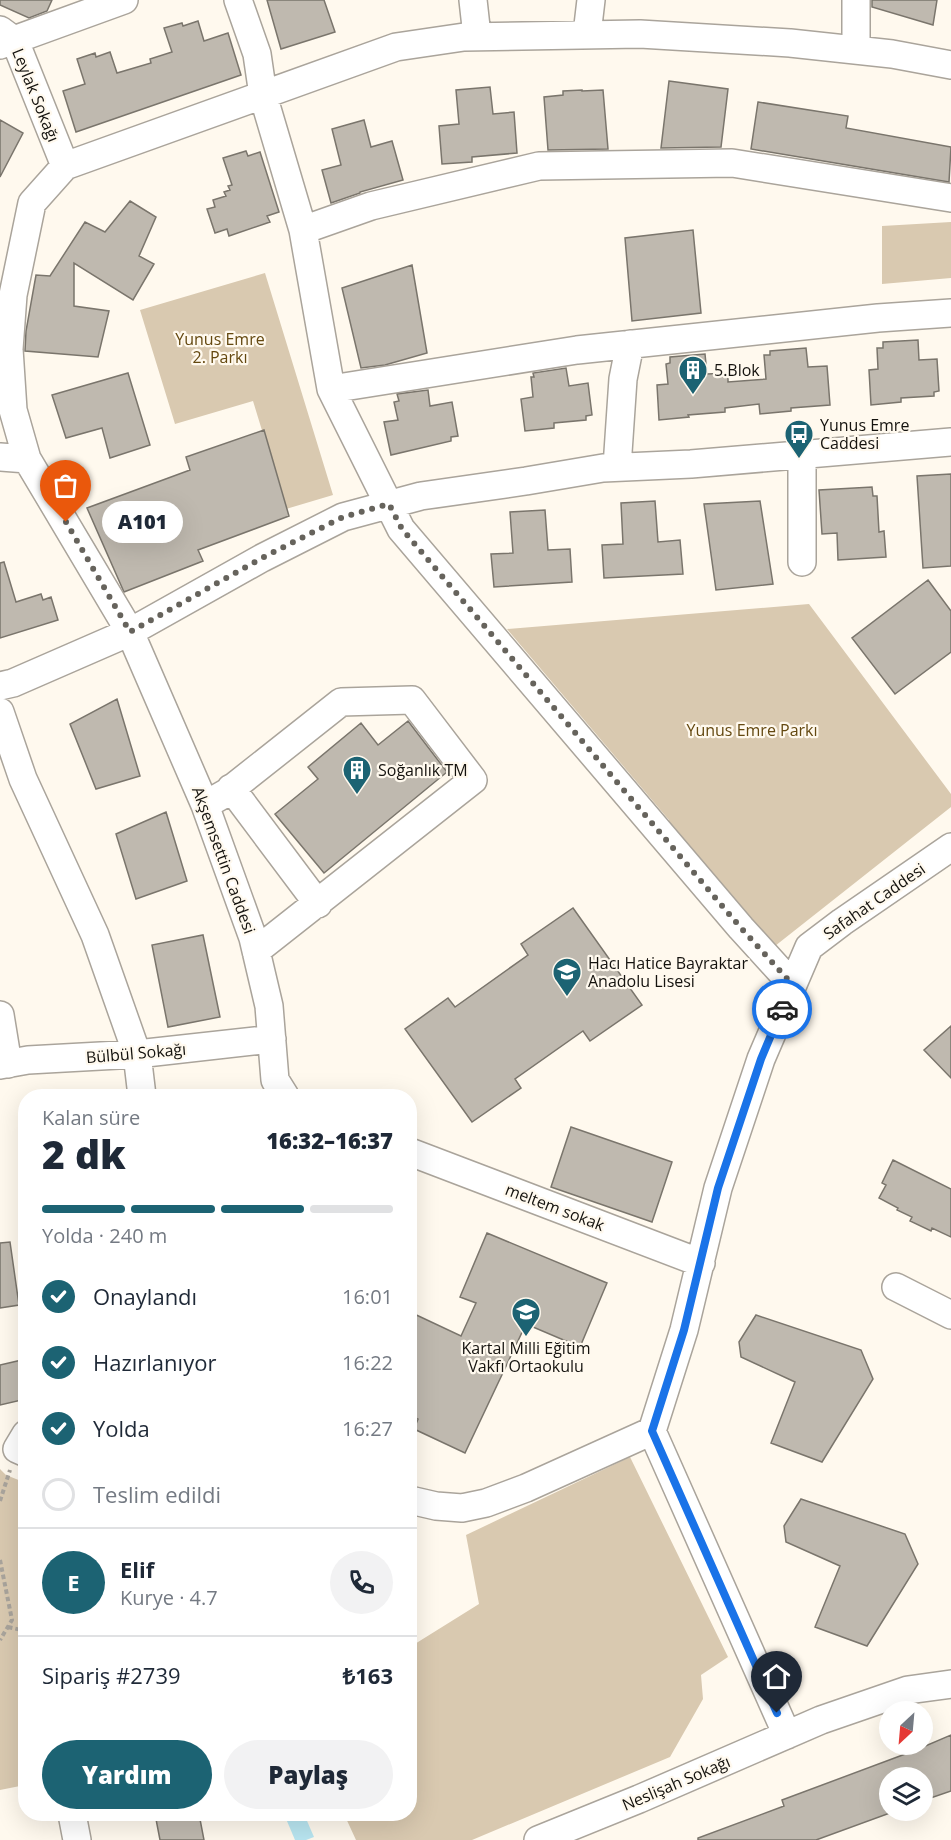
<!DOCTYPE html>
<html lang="tr">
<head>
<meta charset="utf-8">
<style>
	:root { --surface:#fff; --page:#f2f2f3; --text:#1f2937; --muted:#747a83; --line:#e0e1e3; --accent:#1c6373 }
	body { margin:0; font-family:"Open Sans",sans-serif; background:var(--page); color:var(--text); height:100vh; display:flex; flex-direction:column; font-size:22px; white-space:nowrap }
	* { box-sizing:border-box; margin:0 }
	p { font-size:20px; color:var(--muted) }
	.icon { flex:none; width:33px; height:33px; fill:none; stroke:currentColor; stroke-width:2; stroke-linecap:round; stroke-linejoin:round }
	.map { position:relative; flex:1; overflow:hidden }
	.sheet { position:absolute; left:18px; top:1089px; width:399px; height:732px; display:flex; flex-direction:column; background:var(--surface); border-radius:24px; box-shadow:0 6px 24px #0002 }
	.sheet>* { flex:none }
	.needle { width:39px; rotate:206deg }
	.controls { position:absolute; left:879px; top:1701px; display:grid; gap:12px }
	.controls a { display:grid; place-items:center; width:54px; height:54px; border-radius:50%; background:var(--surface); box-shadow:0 6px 24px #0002; font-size:30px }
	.pin { position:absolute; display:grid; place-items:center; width:51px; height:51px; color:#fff; margin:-62px -26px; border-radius:50% 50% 50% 0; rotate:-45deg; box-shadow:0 0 6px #0007 }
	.pin .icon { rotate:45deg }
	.courier { position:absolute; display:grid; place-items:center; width:60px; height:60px; margin:-30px; border:4px solid #1a73e8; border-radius:50%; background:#fff; color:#222; box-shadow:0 2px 8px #0007 }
	.bubble { position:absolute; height:42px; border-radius:21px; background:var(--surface); box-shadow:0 6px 24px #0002; font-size:20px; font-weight:800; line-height:42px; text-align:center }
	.headline em { font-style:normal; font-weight:800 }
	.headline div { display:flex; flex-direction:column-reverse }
	.headline { display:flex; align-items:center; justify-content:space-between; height:102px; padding:0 24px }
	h1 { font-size:39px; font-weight:800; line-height:45px }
	.bar { display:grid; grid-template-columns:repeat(4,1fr); gap:9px 6px; align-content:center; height:72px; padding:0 24px }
	.bar i { height:8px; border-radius:4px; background:var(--line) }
	.bar .active { background:var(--accent) }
	.bar p { grid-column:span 4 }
	.line { display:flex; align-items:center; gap:15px; padding:0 24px; border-top:2px solid var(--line) }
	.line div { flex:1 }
	.round { display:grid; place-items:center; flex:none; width:63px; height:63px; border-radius:32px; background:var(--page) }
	ol { padding:0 24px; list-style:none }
	li { display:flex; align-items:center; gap:18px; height:66px }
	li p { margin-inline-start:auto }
	li .icon { padding:6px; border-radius:50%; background:var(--accent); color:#fff; stroke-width:4 }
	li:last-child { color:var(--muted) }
	li i { width:33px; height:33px; border:3px solid var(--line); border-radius:50% }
	.button { display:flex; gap:12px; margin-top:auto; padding:12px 24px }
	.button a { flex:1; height:69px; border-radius:36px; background:var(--accent); color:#fff; font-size:24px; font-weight:800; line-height:69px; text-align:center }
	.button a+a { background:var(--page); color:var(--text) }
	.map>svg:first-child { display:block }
	.green { fill:#d9c9b0 }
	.water { fill:#b9e6f1 }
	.building { fill:#bfb9af; stroke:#7a756c; stroke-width:1.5 }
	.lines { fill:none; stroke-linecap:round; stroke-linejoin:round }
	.minor-casing { stroke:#aaa49b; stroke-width:30 }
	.path { stroke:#a9a49c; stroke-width:4; stroke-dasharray:4.5 3; stroke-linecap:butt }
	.minor { stroke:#fff; stroke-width:27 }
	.done { stroke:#66635c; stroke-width:6; stroke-dasharray:0 10.8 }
	.route { stroke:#1a73e8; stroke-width:8 }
	.labels { text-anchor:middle; stroke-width:4.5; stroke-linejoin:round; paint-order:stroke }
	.street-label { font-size:16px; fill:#14120e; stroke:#fff9ee }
	.park-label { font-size:16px; fill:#644810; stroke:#fff9ee }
	.poi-label { font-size:16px; fill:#14120e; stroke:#fff9ee; text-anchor:start }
</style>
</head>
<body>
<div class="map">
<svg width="951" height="1840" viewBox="0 0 951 1840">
	<rect width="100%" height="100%" fill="#fff9ee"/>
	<!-- green -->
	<path class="green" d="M951,222v56l-69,6v-58z
		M265,273l68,222 -47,14 -33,-108 -78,23 -35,-114z
		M809,604l142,190v13l-176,139 -46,-54 -64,-68 4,-4 -162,-191z
		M630,1457l98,200 -27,18 2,24 -33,58 -198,83h-116l-12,-26h66v-167l69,-43 -13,-69z
		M0,1469l6,6 20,8 -1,302 -25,5z"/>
	<!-- water -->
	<path class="water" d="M284,1814h20l10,23 -8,3h-11z"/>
	<!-- building -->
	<path class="building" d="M0,0h52l-5,11 -18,7 -29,-13z
		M267,0h57l11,32 -54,17z
		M872,0h65l-4,25 -61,-18z
		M198,21l6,20 24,-8 13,42 -165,57 -13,-41 22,-7 -8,-25 18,-6 1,4 14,-5 7,21 34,-10 -1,-4 22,-7 -8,-24 18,-5 1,3z
		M669,81l59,8 -7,58 -60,1z
		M490,87l3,27 21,-2 3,41 -45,4v5l-30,2 -3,-38 20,-2 -3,-34z
		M582,90v1l21,-1 5,59 -60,1 -4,-53 19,-2v-4z
		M758,102l90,14 -2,12 105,19 -2,35 -198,-33z
		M0,120l23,13 -23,44z
		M364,120l7,27 21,-6 11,39 -43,12v1l-29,10 -9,-33 19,-5 -9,-36z
		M246,151l2,5 12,-4 19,60 -12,4 3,6 -41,14 -2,-7 -12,4 -8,-24 8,-2 -2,-7 13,-4 -2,-4 6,-2 -2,-4 4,-1 -9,-27z
		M130,201l26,16 -17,39 15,8 -21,36 -59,-37v43l35,5 -11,46 -73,-6 1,-20 10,-56 14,1 35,-54 20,10z
		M693,230l8,83 -69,8 -7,-83z
		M412,265l15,88 -42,12 -24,3 -19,-80z
		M918,340l1,20 18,-1 2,32 -5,1v4l-33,2v4l-30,3 -2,-35 9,-1 -1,-21h6v-6z
		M806,348l2,19 19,-1 3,39 -39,3v3l-31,3 -1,-10 -34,4v4l-37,3 1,2 -30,3 -2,-35 11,-1 -2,-20 4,-1v-6l35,-3 2,20 21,-1v9l38,-3 -2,-24h6v-4z
		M566,368l3,18 19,-3 4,32 -6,1v4l-32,3v5l-29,3 -4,-32 12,-2 -2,-20h3l-1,-4z
		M128,373l22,72 -40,13 -8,-30 -36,10 -14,-43z
		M428,390l2,16 22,-4 6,34 -7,1v4l-60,14 -7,-33 14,-2 -4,-18 5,-1 -2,-7z
		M264,430l25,86 -91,34 5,11 -79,31 -37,-84 103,-38 -4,-13z
		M951,474v92l-28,2 -6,-92z
		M872,487l1,9h4l2,36 5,-1 2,26 -48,3 -1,-27 -15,1 -3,-44z
		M655,501l3,41 22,-2 3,34 -79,4 -2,-33 21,-1 -2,-41z
		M760,501l13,83 -57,6 -12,-86z
		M545,510l3,40 22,-1 2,33 -78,5 -3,-33 22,-1 -3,-41z
		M4,562l12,40 25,-8 2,6 8,-3 7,23 -58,18v-75z
		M928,580l23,31v41l-56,42 -43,-56z
		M117,699l23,77 -44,13 -26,-65z
		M408,721l39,51 -123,101 -49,-59 43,-35 -10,-12 53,-44 17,22z
		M166,812l21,69 -51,18 -20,-65z
		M573,908l69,97 -52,36 -7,-10 -68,48 6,9 -49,34 -67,-93 43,-31 7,9 73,-52 -7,-11z
		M203,935l17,82 -52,10 -16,-82z
		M951,1026v52l-27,-28z
		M571,1127l101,35 -20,60 -101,-35z
		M893,1160l58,29v48l-19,-9 -1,3 -21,-10 2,-4 -15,-7 1,-2 -19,-10 7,-13 -4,-2z
		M487,1233l120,50 -27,64 -54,-23 -61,129 -51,-24 4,-10 -8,-4v-103l51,24 15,-33 -16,-6z
		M10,1242l9,63 -19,3v-65z
		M756,1315l105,35 12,29 -51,83 -51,-19 24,-61 -54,-25 -2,-15z
		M26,1359v40l-26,6v-40z
		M801,1499l104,35 13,30 -51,82 -52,-19 25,-61 -54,-24 -2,-16z
		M951,1735v56l-29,10v-23h-32v35l-74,27h-118v-2l86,-32 -2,-6 134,-50z
		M155,1814h44l5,26h-44z"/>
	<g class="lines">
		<!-- minor casing -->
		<g class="minor-casing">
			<path id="minor" d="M238,0l19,54 6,41 40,135 28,159 70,140 340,399 51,56
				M473,0l4,36
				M856,0v50
				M0,30l15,11 50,125
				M587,34l4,-34
				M0,45l124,-45
				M303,230l68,-24 168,-40 193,-3 219,35
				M331,389l246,-39 301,-32 73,-5
				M802,454v108
				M0,457l27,2
				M617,467l6,-88 7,-35
				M0,686l13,-3 117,-51 132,-74 81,-41 78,-21 105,-15 77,-13 88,-4 260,-22
				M0,712l23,67 72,156 42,119 5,42
				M231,788l87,116
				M205,805l21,-12 115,-91 71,-2 61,80 -217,171
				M0,1015l8,49
				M0,1065l28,-5 109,-6 135,-15
				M285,1096l-10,-16 -6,-74 -16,-68 -48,-133 -75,-173 -103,-173 -14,-49 -4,-61 4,-54 19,-92 33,-37 331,-119 68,-10 176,-3 150,9 102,11 59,11
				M410,1152l291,111
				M896,1287l55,28
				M26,1434l-9,15 9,4
				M410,1500l26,6 26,2 24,-5 40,-15 126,-57
				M787,1735l-135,-304 32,-101 34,-142 43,-129 48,-112 33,-25 109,-75
				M72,1814l5,26
				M538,1840l101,-41 182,-79 87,-30 43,-6"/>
		</g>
		<!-- path -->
		<path class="path" d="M0,1501l10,-31
			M0,1560l12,60 -12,20
			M8,1627l18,4"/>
		<!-- minor -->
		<use href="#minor" class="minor"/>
	</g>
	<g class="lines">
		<!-- done -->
		<path class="done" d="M66,522l64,110 132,-74 81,-41 46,-13 13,25 339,399 51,56 -10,25"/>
		<!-- route -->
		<path class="route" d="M777,1713l-125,-282 32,-101 34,-142 43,-129 21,-50"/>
	</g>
	<!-- icons -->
	<defs>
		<g id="building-pin" transform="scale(1.5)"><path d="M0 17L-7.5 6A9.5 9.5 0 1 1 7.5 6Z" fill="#1c6373" stroke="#fff9ee"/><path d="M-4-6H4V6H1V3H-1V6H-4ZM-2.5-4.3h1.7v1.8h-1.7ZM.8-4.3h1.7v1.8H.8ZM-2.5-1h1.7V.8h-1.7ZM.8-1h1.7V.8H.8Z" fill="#fff"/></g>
		<g id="bus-pin" transform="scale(1.5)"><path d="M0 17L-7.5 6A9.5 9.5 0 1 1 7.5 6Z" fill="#1c6373" stroke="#fff9ee"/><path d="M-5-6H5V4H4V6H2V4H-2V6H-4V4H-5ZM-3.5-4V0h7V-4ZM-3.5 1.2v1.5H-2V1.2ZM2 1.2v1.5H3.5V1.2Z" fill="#fff"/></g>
		<g id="school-pin" transform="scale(1.5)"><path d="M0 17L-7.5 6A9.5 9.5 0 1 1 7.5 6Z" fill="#1c6373" stroke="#fff9ee"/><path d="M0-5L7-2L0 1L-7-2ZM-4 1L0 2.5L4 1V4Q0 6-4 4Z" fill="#fff"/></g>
	</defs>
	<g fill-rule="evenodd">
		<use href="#building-pin" x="693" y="370"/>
		<use href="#bus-pin" x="799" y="434"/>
		<use href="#building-pin" x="357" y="770"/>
		<use href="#school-pin" x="567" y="972"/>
		<use href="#school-pin" x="526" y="1312"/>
	</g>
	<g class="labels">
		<!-- street labels -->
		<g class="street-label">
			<text transform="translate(36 95) rotate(68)" y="6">Leylak Sokağı</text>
			<text transform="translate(224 860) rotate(70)" y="6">Akşemsettin Caddesi</text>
			<text transform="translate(874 901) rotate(-35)" y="6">Safahat Caddesi</text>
			<text transform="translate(136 1053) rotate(-5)" y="6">Bülbül Sokağı</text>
			<text transform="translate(555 1207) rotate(21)" y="6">meltem sokak</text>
			<text transform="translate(676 1783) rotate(-23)" y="6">Neslişah Sokağı</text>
		</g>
		<!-- park labels -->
		<g class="park-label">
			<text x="220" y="345">Yunus Emre<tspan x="220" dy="18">2. Parkı</tspan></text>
			<text x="752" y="736">Yunus Emre Parkı</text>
		</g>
		<!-- poi labels -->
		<g class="poi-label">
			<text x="714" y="376">5.Blok</text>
			<text x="820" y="431">Yunus Emre<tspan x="820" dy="18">Caddesi</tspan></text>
			<text x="378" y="776">Soğanlık TM</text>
			<text x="588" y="969">Hacı Hatice Bayraktar<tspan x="588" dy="18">Anadolu Lisesi</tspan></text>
			<text x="526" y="1354" text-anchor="middle">Kartal Milli Eğitim<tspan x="526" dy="18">Vakfı Ortaokulu</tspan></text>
		</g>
	</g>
</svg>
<div class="controls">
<a><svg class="needle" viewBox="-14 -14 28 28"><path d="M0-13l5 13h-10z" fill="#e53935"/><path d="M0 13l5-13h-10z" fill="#747a83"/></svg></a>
<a><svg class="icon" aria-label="layers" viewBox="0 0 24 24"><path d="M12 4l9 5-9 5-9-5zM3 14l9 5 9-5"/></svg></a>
</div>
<div class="pin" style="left:66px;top:522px;background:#ea580c"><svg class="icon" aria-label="bag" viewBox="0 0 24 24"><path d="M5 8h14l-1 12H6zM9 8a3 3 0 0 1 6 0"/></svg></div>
<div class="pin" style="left:777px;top:1713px;background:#1f2937"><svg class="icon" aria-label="home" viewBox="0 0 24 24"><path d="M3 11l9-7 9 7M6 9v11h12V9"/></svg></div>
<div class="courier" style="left:782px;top:1009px"><svg class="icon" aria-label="car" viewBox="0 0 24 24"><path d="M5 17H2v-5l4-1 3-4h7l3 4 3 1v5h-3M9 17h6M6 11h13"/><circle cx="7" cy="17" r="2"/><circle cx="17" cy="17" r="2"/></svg></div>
<div class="bubble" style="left:102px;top:501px;width:81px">A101</div>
<section class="sheet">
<div class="headline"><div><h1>2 dk</h1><p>Kalan süre</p></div><em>16:32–16:37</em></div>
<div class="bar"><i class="active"></i><i class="active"></i><i class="active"></i><i></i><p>Yolda · 240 m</p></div>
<ol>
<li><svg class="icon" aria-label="check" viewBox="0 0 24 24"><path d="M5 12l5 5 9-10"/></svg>Onaylandı<p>16:01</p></li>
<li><svg class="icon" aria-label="check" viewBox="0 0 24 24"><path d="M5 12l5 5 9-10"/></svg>Hazırlanıyor<p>16:22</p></li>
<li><svg class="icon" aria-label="check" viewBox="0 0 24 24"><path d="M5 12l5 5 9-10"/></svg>Yolda<p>16:27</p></li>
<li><i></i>Teslim edildi</li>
</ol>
<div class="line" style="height:108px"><b class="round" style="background:var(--accent);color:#fff">E</b><div><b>Elif</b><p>Kurye · 4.7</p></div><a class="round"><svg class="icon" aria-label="phone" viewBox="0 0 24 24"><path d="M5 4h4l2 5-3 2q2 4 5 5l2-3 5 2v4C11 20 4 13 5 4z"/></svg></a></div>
<div class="line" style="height:78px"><div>Sipariş #2739</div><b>₺163</b></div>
<div class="button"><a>Yardım</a><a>Paylaş</a></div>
</section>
</div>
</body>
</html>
